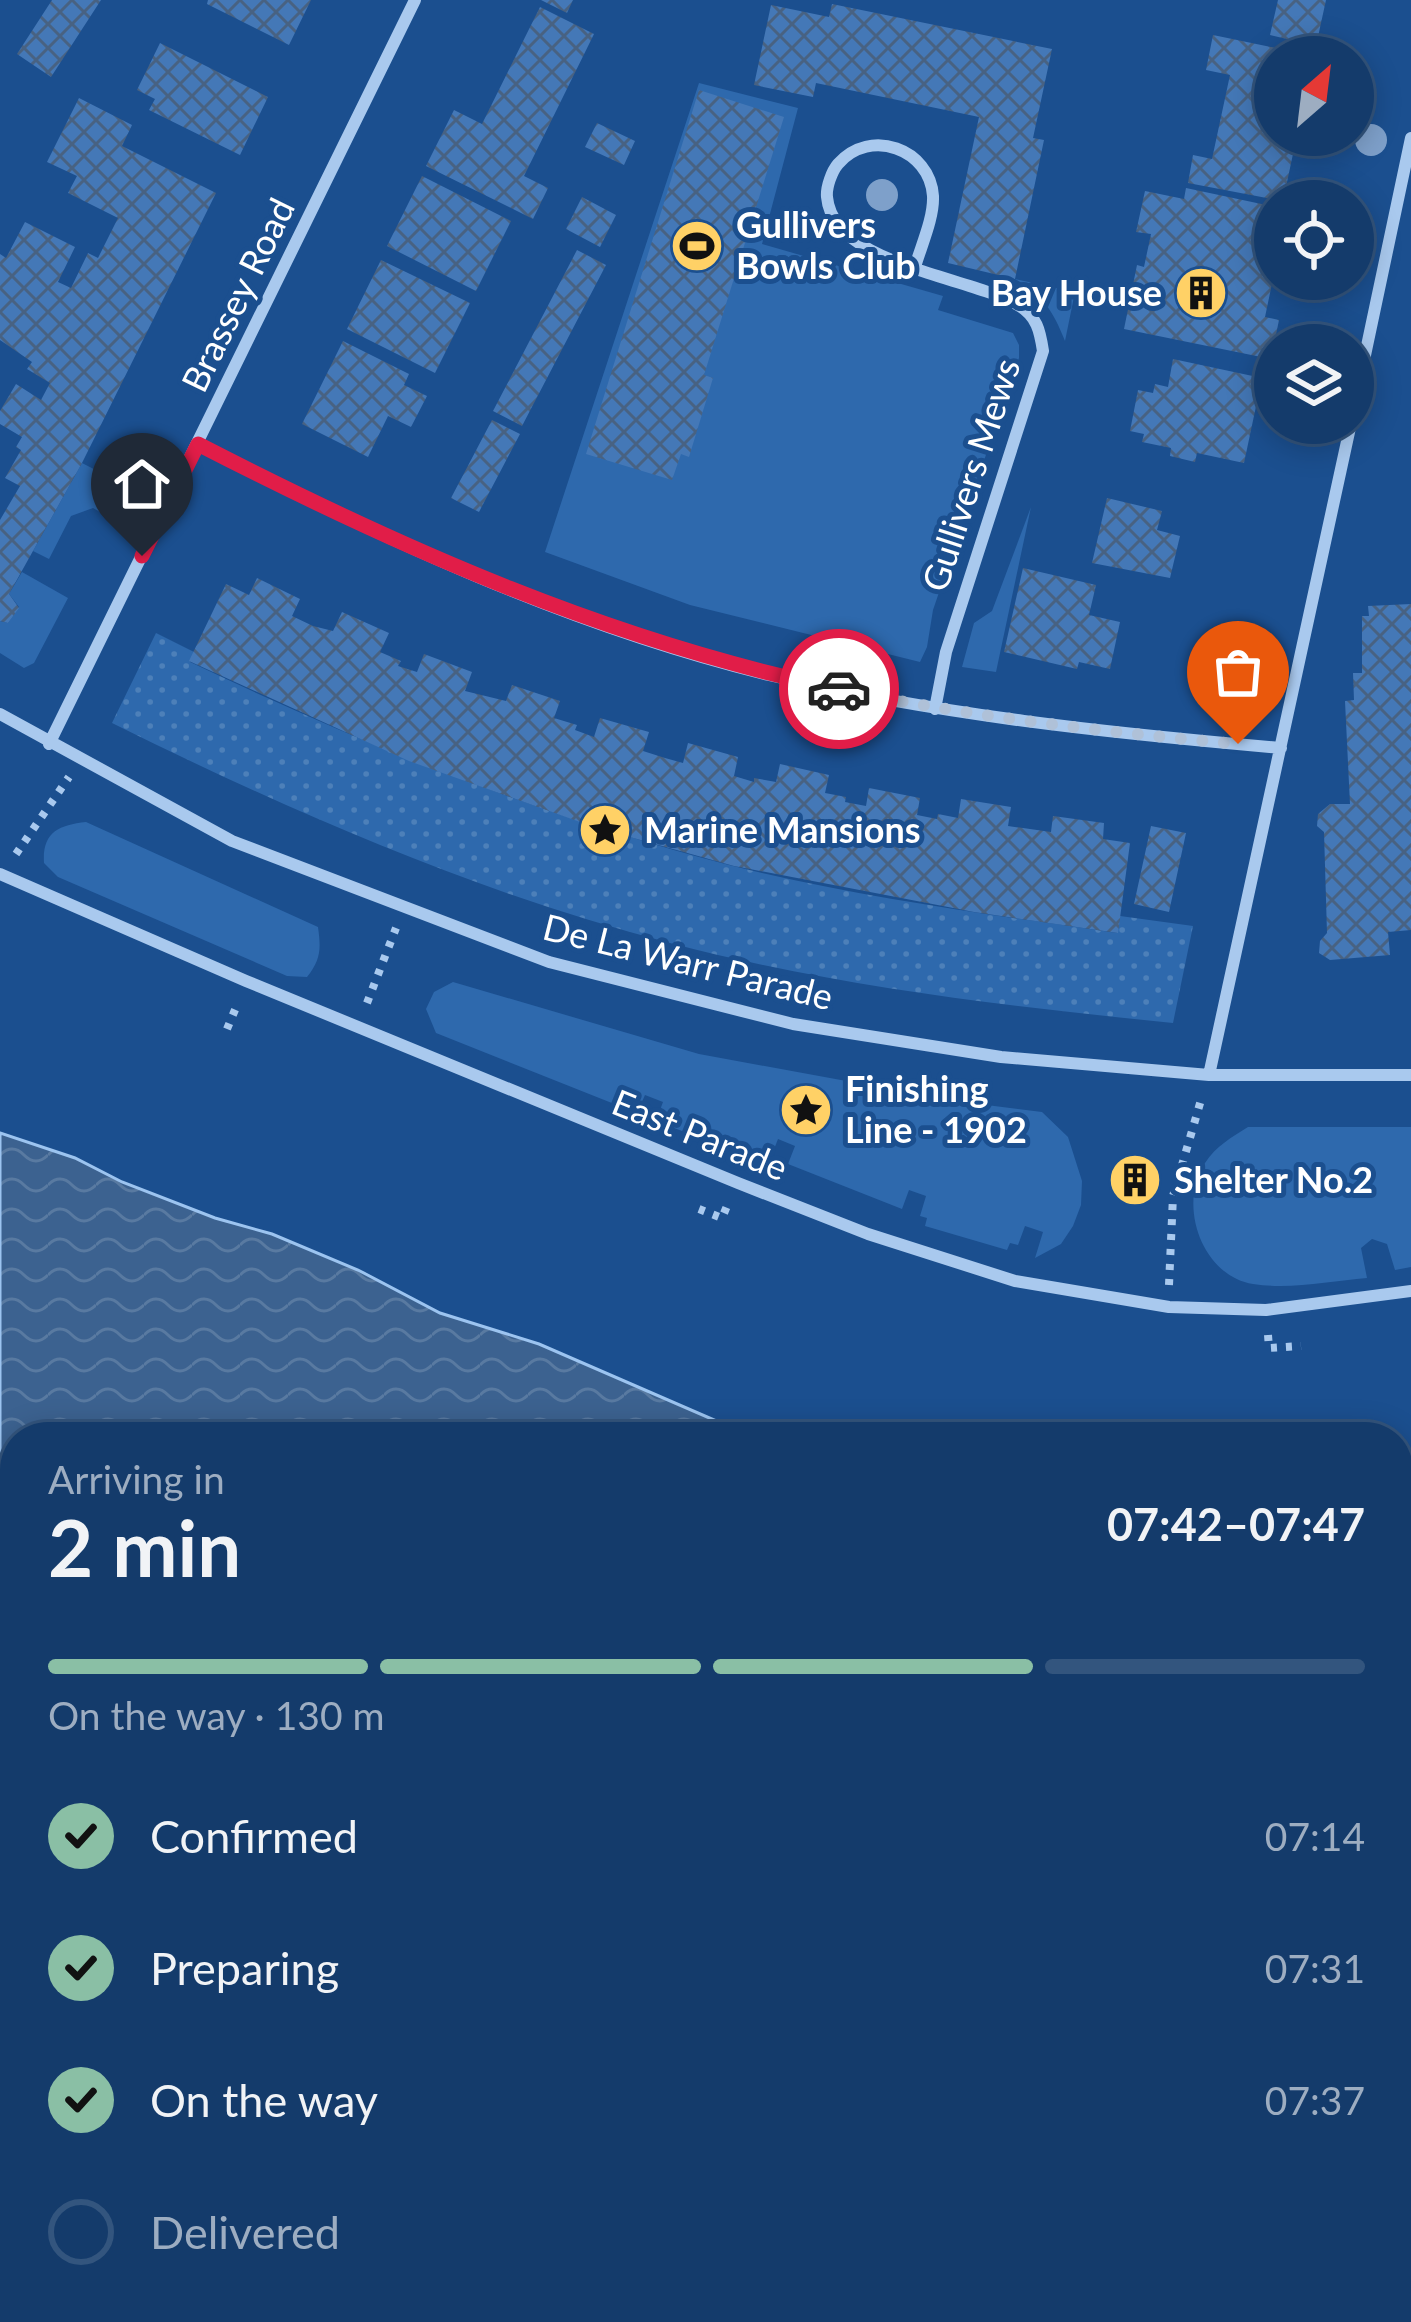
<!DOCTYPE html>
<html lang="en">
<head>
<meta charset="utf-8">
<style>
	:root { --surface:#143b6b; --page:#1d4271; --text:#f1f3f6; --muted:#9dadc1; --line:#33557e; --accent:#8abfa5 }
	body { margin:0; font-family:Lato,sans-serif; background:var(--page); color:var(--text); height:100vh; display:flex; flex-direction:column; font-size:45px; white-space:nowrap }
	* { box-sizing:border-box; margin:0 }
	p { font-size:39px; color:var(--muted) }
	.icon { flex:none; width:66px; height:66px; fill:none; stroke:currentColor; stroke-width:2; stroke-linecap:round; stroke-linejoin:round }
	.map { position:relative; flex:1; overflow:hidden }
	.drawer { position:absolute; left:0px; top:1422px; width:1413px; height:900px; display:flex; flex-direction:column; background:var(--surface); border-radius:48px 48px 0 0; box-shadow:0 6px 30px #0003,0 0 0 3px var(--line) }
	.drawer>* { flex:none }
	.needle { width:78px; rotate:28deg }
	.buttons { position:absolute; left:1254px; top:36px; display:grid; gap:24px }
	.buttons a { display:grid; place-items:center; width:120px; height:120px; border-radius:50%; background:var(--surface); box-shadow:0 6px 30px #0003,0 0 0 3px var(--line); font-size:60px }
	.pin { position:absolute; display:grid; place-items:center; width:102px; height:102px; color:#fff; margin:-123px -51px; border-radius:50% 50% 50% 0; rotate:-45deg; box-shadow:0 0 12px #0007 }
	.pin .icon { rotate:45deg }
	.courier { position:absolute; display:grid; place-items:center; width:120px; height:120px; margin:-60px; border:9px solid #e11d48; border-radius:50%; background:#fff; color:#222; box-shadow:0 3px 15px #0007 }
	.head em { font-style:normal; font-weight:700 }
	.head div { display:flex; flex-direction:column-reverse }
	.head { display:flex; align-items:center; justify-content:space-between; height:204px; padding:0 48px }
	h1 { font-size:78px; font-weight:700; line-height:90px }
	.bar { display:grid; grid-template-columns:repeat(4,1fr); gap:18px 12px; align-content:center; height:144px; padding:0 48px }
	.bar i { height:15px; border-radius:9px; background:var(--line) }
	.bar .active { background:var(--accent) }
	.bar p { grid-column:span 4 }
	ol { padding:0 48px; list-style:none }
	li { display:flex; align-items:center; gap:36px; height:132px }
	li p { margin-inline-start:auto }
	li .icon { padding:12px; border-radius:50%; background:var(--accent); color:#111; stroke-width:4 }
	li:last-child { color:var(--muted) }
	li i { width:66px; height:66px; border:6px solid var(--line); border-radius:50% }
	.map>svg:first-child { display:block }
	.green { fill:#2e69ad }
	.garden { fill:url(#garden-dots) }
	.water { fill:url(#water-waves); stroke:#9cc4f0; stroke-width:3 }
	.building { fill:url(#building-cross-hatch) }
	.lines { fill:none; stroke-linecap:round; stroke-linejoin:round }
	.path { stroke:#a9c9ee; stroke-width:8; stroke-dasharray:6 9; stroke-linecap:butt }
	.street { stroke:#a9c9ee; stroke-width:12 }
	.tree { fill:#7ea0ca }
	.done { stroke:#afc1d8; stroke-width:12; stroke-dasharray:0 21.6 }
	.route { stroke:#e11d48; stroke-width:15 }
	.labels { text-anchor:middle; stroke-width:10; stroke-linejoin:round; paint-order:stroke }
	.poi-label { font-size:36px; font-weight:bold; fill:#fff; stroke:#1b4f8f; text-anchor:start }
	.street-label { font-size:36px; fill:#fff; stroke:#1b4f8f }
</style>
</head>
<body>
<div class="map">
<svg width="1411" height="2322" viewBox="0 0 1411 2322">
	<defs>
		<pattern id="garden-dots" width="8" height="8" patternUnits="userSpaceOnUse" patternTransform="scale(3)"><rect width="8" height="8" fill="#2e69ad"/><path d="M2 2h.1M6 6h.1" fill="none" stroke="#4d80b9" stroke-width="1.8" stroke-linecap="round"/></pattern>
		<pattern id="water-waves" width="16" height="10" patternUnits="userSpaceOnUse" patternTransform="scale(3)"><rect width="16" height="10" fill="#3c6290"/><path d="M0 5q4-4 8 0t8 0" fill="none" stroke="#597aa1"/></pattern>
		<pattern id="building-cross-hatch" width="8" height="8" patternUnits="userSpaceOnUse" patternTransform="scale(3)"><rect width="8" height="8" fill="#4478b7"/><path d="M0 0l8 8M0 8l8-8" fill="none" stroke="#486282"/></pattern>
	</defs>
	<rect width="100%" height="100%" fill="#1b4f8f"/>
	<!-- green -->
	<path class="green" d="M699,83l99,25 -36,136 181,52 -5,14 75,23 6,12v13l-86,252 -6,37 -7,15 -230,-57 -145,-53z
		M1015,279l60,13 -10,49c-12,-30 -22,-46 -50,-62z
		M82,463l41,21 -16,32 -14,-8 -22,8 -22,43 -16,-8z
		M1031,507l-35,165 -34,-5 12,-44 18,-12z
		M22,572l46,26 -34,65 -10,5 -24,-15v-32l8,2 11,-16 -10,-13z
		M86,822l232,105c3,22 3,32 -11,50l-20,-1 -229,-99 -14,-14c-2,-30 14,-38 42,-41z
		M453,982l246,72 256,47 87,11 26,25 14,44 -1,24 -8,21 -12,18 -26,14 8,-26 -18,-6 -7,19 -8,-2 -3,7 -82,-24 2,-8 -7,-2 6,-20 -17,-6 -7,19 -114,-45 7,-18 -17,-7 -7,18 -9,-3 -2,7 -104,-40 7,-19 -18,-7 -8,18 -201,-80 -10,-24 8,-17z
		M1248,1127h163v140l-16,3 -8,-26 -15,-5 -11,9 6,30c-36,3 -77,12 -114,6 -51,-8 -76,-79 -48,-121 11,-17 27,-26 43,-36z"/>
	<!-- garden -->
	<path class="garden" d="M156,633l38,19 -4,10c174,83 351,154 539,203 127,32 258,49 388,68l3,-17 73,10 -20,97c-169,-17 -339,-37 -503,-80 -195,-51 -378,-131 -558,-220z"/>
	<!-- water -->
	<path class="water" d="M0,1133l75,25 47,24 93,36 57,16 86,36 82,43 99,31 205,89 35,4h-764v870h1383v-831l13,1v845h-1411z"/>
	<!-- building -->
	<path class="building" d="M52,0h49l-50,77 -34,-23z
		M208,0h103l-22,45 -82,-41z
		M541,0h32l-6,13z
		M1278,0h48l-10,46 -46,-11z
		M832,4l220,45 -19,89 11,2 -29,139 -67,-16 31,-146 -163,-34 -3,14 -59,-12 17,-80 58,12z
		M540,7l54,27 -70,142 24,12 -15,31 -107,-53 28,-56 28,14z
		M1213,35l97,20 -35,2v78h22l-14,66 -95,-18 5,-28 19,4 18,-84 -24,-5z
		M160,43l108,54 -28,58 -91,-45 6,-11 -18,-9z
		M699,90l85,27 -80,258 9,3 -24,79 -8,-3 -9,26 -86,-26z
		M79,98l53,27 -10,21 94,47 -134,270 -73,131 10,14 -11,15 -8,-2v-101l20,-34 -15,-8 16,-28 -5,-3 6,-10 -22,-13v-13l16,-27 25,16 9,-17 -23,-14 5,-7 -32,-22v-86l6,4 19,-36 50,25 -17,35 13,6 17,-35 10,5 20,-40 -50,-25 9,-17 -30,-14z
		M597,123l38,18 -11,24 -39,-18z
		M422,176l89,45 -35,70 -89,-45z
		M1186,188l89,19v62l-10,48 14,3 -8,39 -147,-30 13,-64 7,2 7,-33 -15,-2 9,-41 39,8z
		M582,197l34,18 -16,32 -34,-18z
		M577,250l29,15 -84,161 -29,-15z
		M381,260l89,43 -35,70 -88,-44z
		M343,341l66,33 -5,11 23,11 -16,31 -23,-11 -20,41 -66,-33z
		M1173,359l89,19 -18,85 -47,-10 -2,9 -25,-6 1,-8 -29,-6 2,-8 -14,-3 8,-41 15,3 2,-9 13,3z
		M492,420l28,14 -41,78 -28,-14z
		M1107,498l55,13 -5,19 23,6 -10,42 -78,-15z
		M1023,568l73,17 -7,30 31,7 -10,47 -31,-7 -2,7 -73,-17z
		M257,578l43,21 -8,17 21,10 20,5 9,-19 47,21 -9,19 21,9 -3,5 19,6 7,-18 48,18 -7,19 41,10 6,-16 48,16 -6,17 23,7 -2,5 19,7 6,-19 49,14 -6,19 22,7 18,5 5,-20 50,14 -4,19 20,6v-4l22,4 4,-18 49,11 -4,18 21,4 -1,5 21,4 3,-18 51,10 -3,17 20,4 1,-5 20,4 3,-19 50,8 -3,19 43,6 2,-16 51,7 -1,16 27,4 -12,90 -144,-21 -240,-46 -140,-39 -185,-66 -220,-100 37,-77 23,11z
		M1411,604v326l-23,2 2,23 -60,5 -11,-7 1,-12 7,-8 -3,-101 -7,-6 1,-12 12,-10h20l-5,-103 9,-1 -1,-27h9v-57h7l-1,-10z
		M1151,826l35,7 -17,79 -35,-8z
		M1114 1180a21 21 0 1 1 42 0a21 21 0 1 1-42 0Z"/>
	<g class="lines">
		<!-- path -->
		<path class="path" d="M16,854l53,-77
			M367,1003l29,-75
			M227,1029l10,-24
			M699,1209l23,9 5,-12
			M1169,1285l4,-89 28,-96
			M1268,1335l1,13 32,-2"/>
		<!-- street -->
		<path class="street" d="M915,267c6,-21 19,-49 18,-71 -3,-47 -63,-69 -95,-32 -6,7 -12,23 -11,33 6,68 141,79 191,108 19,11 22,26 25,46l-97,301 -11,57
			M1353,412l58,-274
			M198,444c182,94 371,182 571,231 169,40 340,58 512,73
			M0,714l232,127 317,121 244,62 208,33 208,18h202
			M49,744l366,-744
			M0,874l246,107 492,202 130,51 147,47 154,26 97,3 145,-19
			M1209,1075l142,-652"/>
	</g>
	<!-- trees -->
	<g class="tree">
		<circle cx="1371" cy="140" r="16"/>
		<circle cx="882" cy="195" r="16"/>
	</g>
	<g class="lines">
		<!-- done -->
		<path class="done" d="M839,689c132,28 265,43 399,55"/>
		<!-- route -->
		<path class="route" d="M142,556l56,-112c204,105 414,198 641,245"/>
	</g>
	<!-- icons -->
	<defs>
		<g id="stadium-disc" transform="scale(2.7)"><circle r="9.5" fill="#ffd166" stroke="#1b4f8f"/><path d="M0-5a6.5 5 0 1 0 0 10a6.5 5 0 1 0 0-10ZM-3.5-1.8h7v3.6h-7Z" fill="#111"/></g>
		<g id="building-disc" transform="scale(2.7)"><circle r="9.5" fill="#ffd166" stroke="#1b4f8f"/><path d="M-4-6H4V6H1V3H-1V6H-4ZM-2.5-4.3h1.7v1.8h-1.7ZM.8-4.3h1.7v1.8H.8ZM-2.5-1h1.7V.8h-1.7ZM.8-1h1.7V.8H.8Z" fill="#111"/></g>
		<g id="sight-disc" transform="scale(2.7)"><circle r="9.5" fill="#ffd166" stroke="#1b4f8f"/><path d="M0-6L1.8-2.2L6-1.7L2.9 1.2L3.7 5.4L0 3.3L-3.7 5.4L-2.9 1.2L-6-1.7L-1.8-2.2Z" fill="#111"/></g>
	</defs>
	<g fill-rule="evenodd">
		<use href="#stadium-disc" x="697" y="246"/>
		<use href="#building-disc" x="1201" y="293"/>
		<use href="#sight-disc" x="605" y="830"/>
		<use href="#sight-disc" x="806" y="1110"/>
		<use href="#building-disc" x="1135" y="1180"/>
	</g>
	<g class="labels">
		<!-- poi labels -->
		<g class="poi-label">
			<text x="736" y="238">Gullivers<tspan x="736" dy="41">Bowls Club</tspan></text>
			<text x="1162" y="306" text-anchor="end">Bay House</text>
			<text x="644" y="843">Marine Mansions</text>
			<text x="845" y="1102">Finishing<tspan x="845" dy="41">Line - 1902</tspan></text>
			<text x="1174" y="1193">Shelter No.2</text>
		</g>
		<!-- street labels -->
		<g class="street-label">
			<text transform="translate(238 295) rotate(-64)" y="13">Brassey Road</text>
			<text transform="translate(971 475) rotate(-72)" y="13">Gullivers Mews</text>
			<text transform="translate(688 962) rotate(14)" y="13">De La Warr Parade</text>
			<text transform="translate(700 1135) rotate(22)" y="13">East Parade</text>
		</g>
	</g>
</svg>
<div class="buttons">
<a><svg class="needle" viewBox="-14 -14 28 28"><path d="M0-13l5 13h-10z" fill="#e53935"/><path d="M0 13l5-13h-10z" fill="#9dadc1"/></svg></a>
<a><svg class="icon" aria-label="locate" viewBox="0 0 24 24"><circle cx="12" cy="12" r="6"/><path d="M12 2v4M12 18v4M2 12h4M18 12h4"/></svg></a>
<a><svg class="icon" aria-label="layers" viewBox="0 0 24 24"><path d="M12 4l9 5-9 5-9-5zM3 14l9 5 9-5"/></svg></a>
</div>
<div class="pin" style="left:1238px;top:744px;background:#ea580c"><svg class="icon" aria-label="bag" viewBox="0 0 24 24"><path d="M5 8h14l-1 12H6zM9 8a3 3 0 0 1 6 0"/></svg></div>
<div class="pin" style="left:142px;top:556px;background:#1f2937"><svg class="icon" aria-label="home" viewBox="0 0 24 24"><path d="M3 11l9-7 9 7M6 9v11h12V9"/></svg></div>
<div class="courier" style="left:839px;top:689px"><svg class="icon" aria-label="car" viewBox="0 0 24 24"><path d="M5 17H2v-5l4-1 3-4h7l3 4 3 1v5h-3M9 17h6M6 11h13"/><circle cx="7" cy="17" r="2"/><circle cx="17" cy="17" r="2"/></svg></div>
<section class="drawer">
<div class="head"><div><h1>2 min</h1><p>Arriving in</p></div><em>07:42–07:47</em></div>
<div class="bar"><i class="active"></i><i class="active"></i><i class="active"></i><i></i><p>On the way · 130 m</p></div>
<ol>
<li><svg class="icon" aria-label="check" viewBox="0 0 24 24"><path d="M5 12l5 5 9-10"/></svg>Confirmed<p>07:14</p></li>
<li><svg class="icon" aria-label="check" viewBox="0 0 24 24"><path d="M5 12l5 5 9-10"/></svg>Preparing<p>07:31</p></li>
<li><svg class="icon" aria-label="check" viewBox="0 0 24 24"><path d="M5 12l5 5 9-10"/></svg>On the way<p>07:37</p></li>
<li><i></i>Delivered</li>
</ol>
</section>
</div>
</body>
</html>
